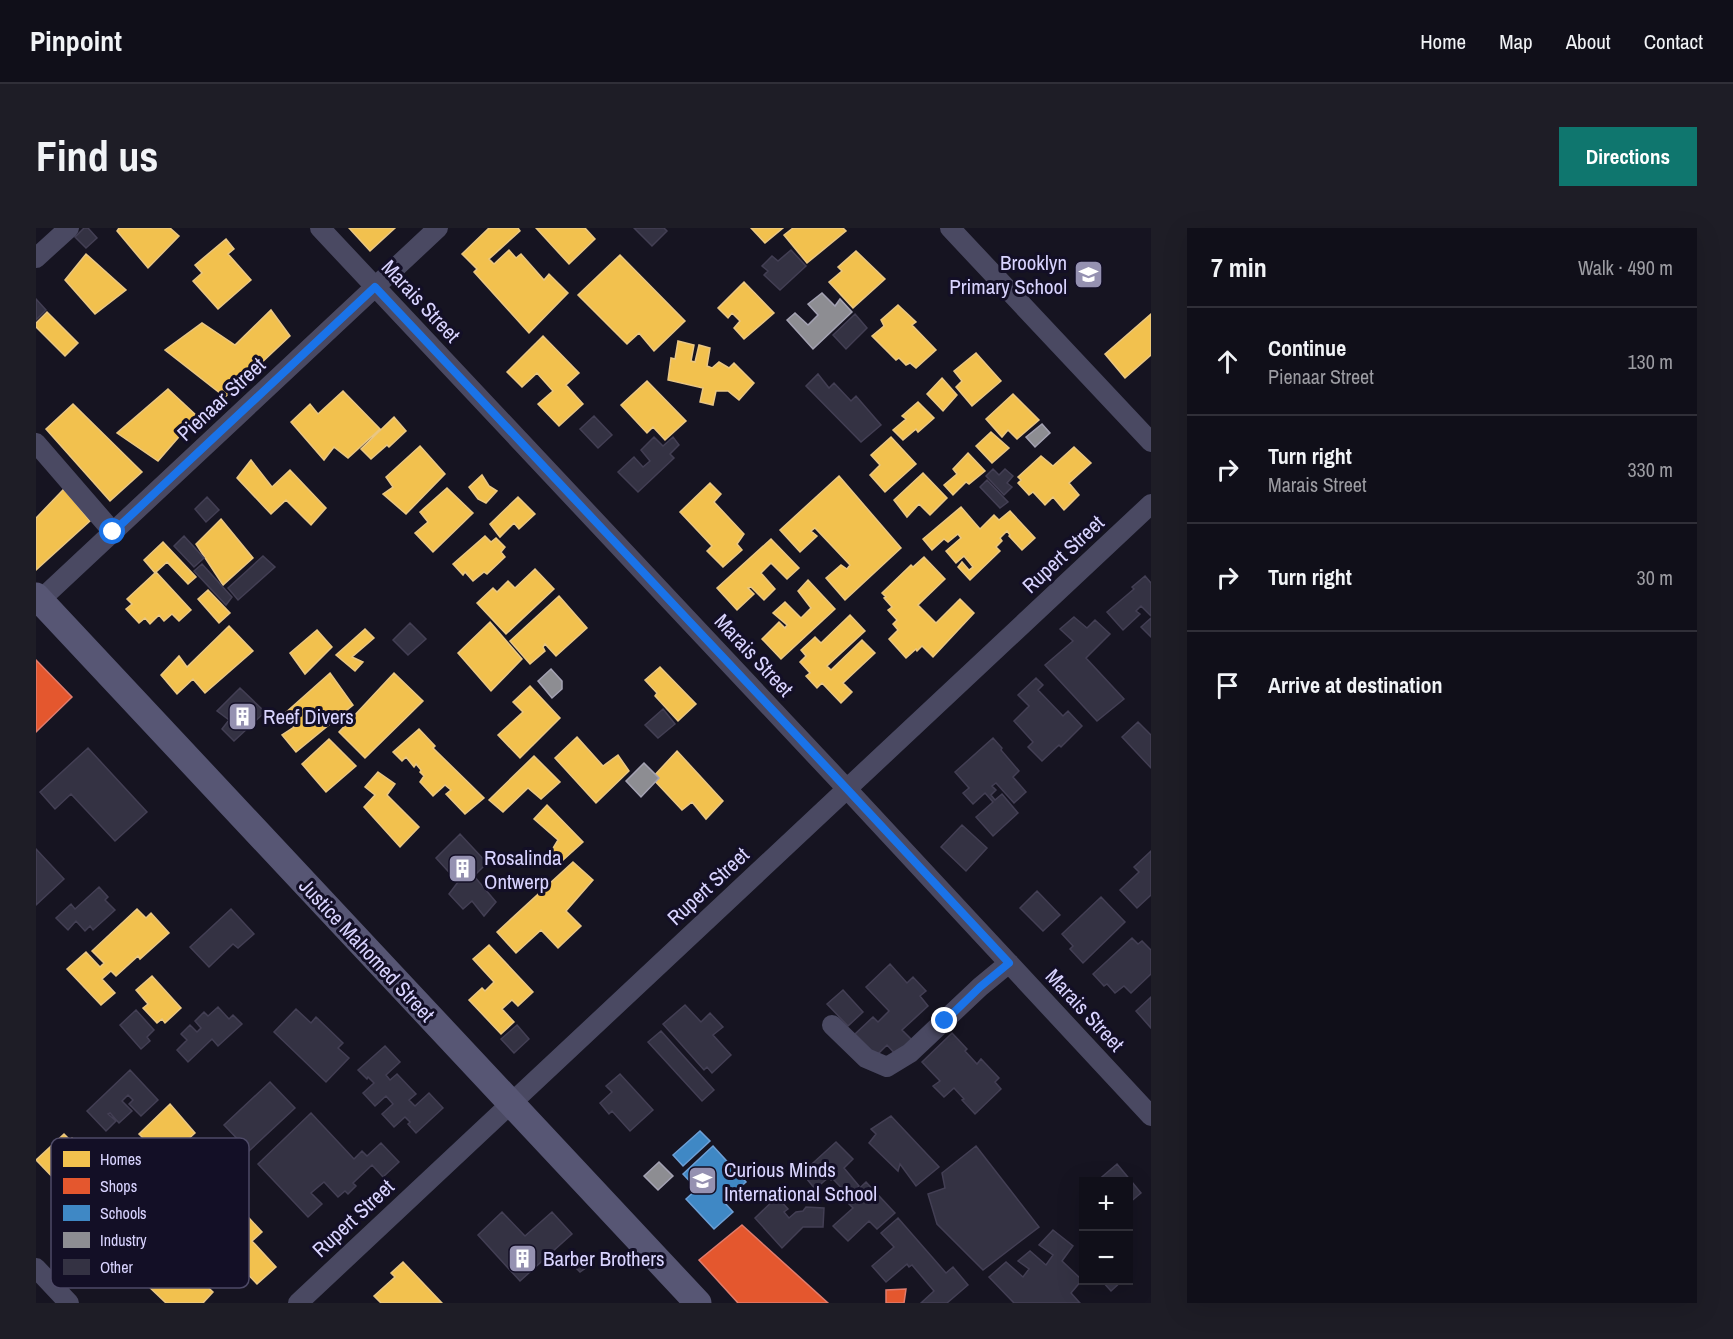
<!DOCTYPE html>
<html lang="en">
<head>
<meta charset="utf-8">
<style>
  body { margin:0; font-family:"Archivo Narrow",sans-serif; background:#1e1d26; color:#f1f3f6 }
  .controls { position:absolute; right:18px; bottom:18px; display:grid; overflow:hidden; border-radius:0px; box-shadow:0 6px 24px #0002 }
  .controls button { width:54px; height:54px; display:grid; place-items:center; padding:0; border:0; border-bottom:2px solid #302f38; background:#100f19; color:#f1f3f6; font:30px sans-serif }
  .stop { position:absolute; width:18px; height:18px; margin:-14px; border:4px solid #1a73e8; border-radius:50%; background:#fff }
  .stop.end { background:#1a73e8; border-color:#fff; box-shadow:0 2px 6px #0008 }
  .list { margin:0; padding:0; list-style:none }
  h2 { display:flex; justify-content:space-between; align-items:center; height:78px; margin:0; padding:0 24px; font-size:26px }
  h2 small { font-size:20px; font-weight:400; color:#9c9ca2 }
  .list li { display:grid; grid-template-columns:39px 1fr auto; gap:18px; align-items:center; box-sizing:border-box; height:108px; padding:0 24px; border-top:2px solid #302f38 }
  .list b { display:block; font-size:22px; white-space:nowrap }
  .list p { margin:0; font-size:20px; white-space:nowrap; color:#9c9ca2 }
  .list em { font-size:20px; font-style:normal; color:#9c9ca2 }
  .icon { flex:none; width:33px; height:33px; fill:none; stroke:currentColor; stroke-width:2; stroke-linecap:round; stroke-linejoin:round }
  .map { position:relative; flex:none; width:1115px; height:1075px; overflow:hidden; border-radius:0px }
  header { display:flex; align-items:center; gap:36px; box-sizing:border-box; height:84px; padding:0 30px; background:#100f19; border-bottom:2px solid #302f38 }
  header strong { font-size:28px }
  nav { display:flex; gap:33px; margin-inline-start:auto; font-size:21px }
  .intro { display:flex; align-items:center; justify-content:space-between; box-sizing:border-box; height:144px; padding:0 36px }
  h1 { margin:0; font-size:42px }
  .button { padding:15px 27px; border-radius:0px; background:#0f766e; color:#fff; font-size:21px; font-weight:700 }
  main { display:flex; gap:36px; padding:0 36px }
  aside { flex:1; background:#100f19; border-radius:0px; box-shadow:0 6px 24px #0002 }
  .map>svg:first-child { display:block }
  .homes { fill:#f2c14e; stroke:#eac783; stroke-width:1.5 }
  .shops { fill:#e4572e; stroke:#e17c6d; stroke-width:1.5 }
  .schools { fill:#3f88c5; stroke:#6d9fd6; stroke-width:1.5 }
  .industry { fill:#8d8d92; stroke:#a4a2b3; stroke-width:1.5 }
  .building { fill:#343243; stroke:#433f54; stroke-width:1.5 }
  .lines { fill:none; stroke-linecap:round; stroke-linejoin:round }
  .street { stroke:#4a4962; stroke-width:20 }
  .secondary { stroke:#575674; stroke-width:27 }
  .route { stroke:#1a73e8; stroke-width:8 }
  .labels { text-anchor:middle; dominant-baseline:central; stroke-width:6; stroke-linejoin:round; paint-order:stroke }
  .poi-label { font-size:21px; fill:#d9d4ff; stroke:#130f26; text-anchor:start }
  .street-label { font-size:21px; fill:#d9d4ff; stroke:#130f26 }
  .key { fill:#130f26; stroke:#4e4a67; stroke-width:1.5 }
  .key-label { font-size:16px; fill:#d9d4ff }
</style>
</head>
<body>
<header>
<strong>Pinpoint</strong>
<nav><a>Home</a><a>Map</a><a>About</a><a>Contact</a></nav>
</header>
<div class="intro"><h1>Find us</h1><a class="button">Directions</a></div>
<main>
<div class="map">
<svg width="1115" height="1075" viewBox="0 0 1115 1075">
  <rect width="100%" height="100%" fill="#161421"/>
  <path class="homes" d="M83,0H134L143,8L112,40L81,3Z
    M313,0H359L334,23Z
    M453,0H482L484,3L453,31L458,36L473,22L480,30L485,26L508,52L513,46L532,65L493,105L438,44L441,41L426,26Z
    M500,0H549L559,11L533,36Z
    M715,0H747L729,15Z
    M757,0H807L810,3L771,35L748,7Z
    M190,11L198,21L192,26L215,52L182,81L157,53L166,45L159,37Z
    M820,23L849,51L817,80L793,54L806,43L802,39Z
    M50,26L90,62L59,86L29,52Z
    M584,27L649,93L618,123L603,105L591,116L542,67Z
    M708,54L738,85L708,111L698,100L704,93L696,85L692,90L682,80Z
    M862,77L880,94L876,97L900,122L880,140L874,135L870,137L863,130L860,132L836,108L848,98L845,92Z
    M235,82L254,108L189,169L129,122L166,95L199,117Z
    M11,84L42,115L29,128L0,99V95Z
    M1115,86V127L1089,150L1069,126Z
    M507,108L543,145L530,157L547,176L523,198L502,176L517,163L501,145L486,159L471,144Z
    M642,113L658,117L655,133L659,134L663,117L674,120L671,138L676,140L683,134L693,140L698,135L718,155L703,172L692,163H680L677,177L664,174L667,160L632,152L635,130L639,131Z
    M940,125L965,153L936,178L920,159L926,153L918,143Z
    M906,150L921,167L907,183L891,166Z
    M611,153L650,193L629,212L617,199L611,205L585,177Z
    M132,161L161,188L122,233L81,205Z
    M307,163L344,201L312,230L298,219L288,232L255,194L274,176L282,186Z
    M977,166L1003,192L981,211L972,202L966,209L950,191Z
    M882,174L898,190L882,204L880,201L867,212L857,202L870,191L866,188Z
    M37,176L106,244L74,273L10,201Z
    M358,189L370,203L353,219L351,217L335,231L325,221Z
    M955,204L973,220L956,235L940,218Z
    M855,209L880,236L849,264L834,247L844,237L835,227Z
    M384,218L409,246L370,286L347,266L357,259L350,249Z
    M1038,219L1055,235L1033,255L1043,267L1028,282L1017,269L1009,277L997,264L993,267L982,255L985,252L982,249L1005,228L1017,238Z
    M932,225L949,243L933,256L930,254L917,267L908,257L921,246L917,241Z
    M215,232L236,259L254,242L290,280L275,297L250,272L235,286L201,250Z
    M887,245L911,270L894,287L883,276L871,289L858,272Z
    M446,247L453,258L461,263L450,275L442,271L433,259Z
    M803,248L865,320L809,372L790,350L805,337L811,341L814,337L779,300L775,303L781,308L764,324L744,302Z
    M674,255L685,266L678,274L708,306L701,316L706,322L687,339L671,323L676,318L644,284Z
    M411,260L437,285L397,324L379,305L392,294L384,284Z
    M28,261L54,293L0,342V290Z
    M482,269L499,286L483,301L478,295L464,309L454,296Z
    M925,279L944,301L958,287L963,292L974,283L999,310L986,322L973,308L974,307L971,303L964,310L966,313L960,319L964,323L934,352L922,339L926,334L933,342L937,339L928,328L920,335L910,323L925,310L922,306L912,314L908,311L896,322L887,311Z
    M185,291L217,330L187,357L160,316Z
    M449,308L455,314L460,310L469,319L465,324L469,329L451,346L448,344L437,353L429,344L427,347L417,336Z
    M735,311L763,340L751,351L735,335L725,345L739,361L728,372L715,359L712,360L718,366L701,382L681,360Z
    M127,314L160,349L152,356L131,334L119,345L108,332Z
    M888,329L909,351L882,377L900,395L924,371L938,385L897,429L886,418L881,423L880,421L870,430L853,411L862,402L857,396L861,392L852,382L856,379L848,370L850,369L846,365L875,337L877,339Z
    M499,341L518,361L470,406L441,375L457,360L461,364L472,353L479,360Z
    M120,344L155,382L143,393L136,386L128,393L123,387L114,396L109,390L103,395L90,381L96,376L91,371Z
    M772,352L799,381L745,431L726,411L743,394L749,400L751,397L737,385L749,374L765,390L775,380L762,363Z
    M172,362L194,385L183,395L162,371Z
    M523,368L551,400L520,428L509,416L507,419L509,423L494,436L474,413Z
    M814,387L829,403L791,438L795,442L826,412L839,425L807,455L816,464L805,475L786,455L781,460L770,448L774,445L764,434L770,428L765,422L779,409L785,415Z
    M454,394L486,431L455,463L422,425Z
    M193,398L217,423L169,465L157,451L141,466L125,447L143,428L151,439Z
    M329,401L338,410L316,429L327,434L319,443L300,427Z
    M281,402L296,419L269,446L254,425Z
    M624,439L660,476L642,493L619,468L621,465L609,452Z
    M294,445L317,477L260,524L246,507L258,499L248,486Z
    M358,445L387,473L329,530L303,504Z
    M494,458L524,490L484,530L462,507L487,484L477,474Z
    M383,501L399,518L397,520L448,570L429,586L410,566L415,562L409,557L397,568L384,554L388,548L384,544L385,542L380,536L378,539L370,529L366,533L357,524Z
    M541,509L567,538L582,527L593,543L560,575L519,530Z
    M293,511L320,538L290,564L266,536Z
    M641,523L687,573L670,591L656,574L646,582L616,550Z
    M498,528L524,554L505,571L492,560L467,584L453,572Z
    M342,544L359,556L351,567L383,599L364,619L328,579L339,567L329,559Z
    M511,577L547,614L526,633L516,622L522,612L498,591Z
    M537,634L557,652L530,683L545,698L522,720L505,702L480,725L461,704Z
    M101,681L110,690L115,685L133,705L104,731L102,728L80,748L75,743L66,751L79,765L65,777L31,741L50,724L64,739L68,735L56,723Z
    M453,717L497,764L482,778L476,772L466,781L478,794L465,806L433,772L446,760L449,763L458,754L437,731Z
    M116,748L145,780L129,795L126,791L121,795L107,780L112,776L100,762Z
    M134,876L159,905L147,916L158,927L166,919L174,927L180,921L191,933L179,943L187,951L164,972L157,964L161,961L152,951L154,949L138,932L136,934L133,931L128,937L121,929L124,926L121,923L126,918L121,912L115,918L103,906Z
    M28,906L34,912L36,910L43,917L40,919L51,931L24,957L0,932Z
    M190,965L226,1004L216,1013L240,1039L221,1056L202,1036L200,1037L192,1029L190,1031L179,1020L194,1006L182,992L187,988L177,977Z
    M131,1033L148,1049L154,1042L177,1064L167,1075H130L110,1056Z
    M367,1034L406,1075H345L338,1068L359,1049L355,1045Z"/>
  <path class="shops" d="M0,432L36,469L0,504Z
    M706,997L792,1075H702L663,1032Z
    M870,1061L868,1075H850V1062Z"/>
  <path class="schools" d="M664,903L674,913L647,938L637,927Z
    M677,918L710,954L688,974L697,984L678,1001L650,971L661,961L647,946Z"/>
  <path class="industry" d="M786,65L799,78L804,71L816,84L777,121L751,92L759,85L772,97L782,87L772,76Z
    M1006,196L1014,205L999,219L990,209Z
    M515,441L526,453V461L516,470L502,453Z
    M608,535L623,550L605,569L590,553Z
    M623,934L637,948L622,962L608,948Z"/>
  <path class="building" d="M48,0H52L61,10L50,20L39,9Z
    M598,0H628L631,3L616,18Z
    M755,22L770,38L744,62L728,47L732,43L726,38L736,28L742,33Z
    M0,71L10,82L0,92Z
    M819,86L831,100L810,121L797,107Z
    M782,146L793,160L798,155L815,173L820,168L845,197L825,214L770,158Z
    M558,188L576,207L562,220L544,201Z
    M618,209L627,218L637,209L643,217L634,226L638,230L602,264L582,244L598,229L607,239L614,233L605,222Z
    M957,241L963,247L969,241L977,248L971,255L976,259L968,267L950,248Z
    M951,252L972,274L964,280L944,259Z
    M171,269L183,282L170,294L159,281Z
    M148,308L168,330L158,339L138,318Z
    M227,328L239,339L202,372L192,360Z
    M166,336L196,369L190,377L158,343Z
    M1109,348L1115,355V388L1105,378L1100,383L1104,386L1087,402L1071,384L1098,361L1096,359Z
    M1038,389L1051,400L1059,392L1074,406L1050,430L1088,471L1061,493L1009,437L1037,413L1024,401Z
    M1115,390V409L1105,399Z
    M374,395L390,411L372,427L357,412Z
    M1000,450L1007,457L1002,462L1027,488L1032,483L1046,498L1025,519L1023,517L1006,533L992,519L997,514L978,493L993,478L982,467Z
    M204,460L229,484L198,513L186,501L193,492L181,483Z
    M627,481L639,496L622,510L609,497Z
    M1102,494L1115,507V540L1086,509Z
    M957,510L966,520L965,522L983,543L977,549L990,564L978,575L960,555L956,558L960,562L955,567L959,572L966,566L982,585L957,608L940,589L957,574L949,565L937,576L927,565L933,560L919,544Z
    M52,520L111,584L79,613L35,566L19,581L4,564Z
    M926,597L951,620L930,643L905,619Z
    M424,606L451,635L438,648L460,674L448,688L436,673L427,681L413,666L422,654L400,630Z
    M0,621L28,651L0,677Z
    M1115,623V667L1101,680L1084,662L1103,644L1098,639Z
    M63,659L72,669L69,672L79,682L57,702L54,698L49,703L40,693L32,702L20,690L35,676L39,681Z
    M1001,663L1024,687L1007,703L984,680Z
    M1065,669L1089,694L1047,735L1034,721L1037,718L1026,706Z
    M195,681L218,706L202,720L197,716L173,739L154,719Z
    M1096,710L1102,716L1106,713L1115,722V746L1095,765L1088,758L1079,765L1071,756L1068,758L1057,746Z
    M854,736L871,755L877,749L890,763L884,768L892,778L866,802L878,814L862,829L851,817L840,828L819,806L837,789L842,794L853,783L830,759Z
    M807,762L827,784L812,798L791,776Z
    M1115,769V800L1100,783Z
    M649,777L665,794L674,785L687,799L677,807L695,827L676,845L671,839L668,842L627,796Z
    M182,779L193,791L197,787L206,796L182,818L176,811L152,834L141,822L151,812L145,806L154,797L161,804L165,800L159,793L168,784L172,788Z
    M260,781L275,795L280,789L307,815L302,820L313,830L290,854L238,804Z
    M100,782L118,802L111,809L114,813L105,821L84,797Z
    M481,797L493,811L478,825L465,811Z
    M625,803L678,862L666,873L612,814Z
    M916,805L931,821L929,823L941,836L945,831L963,850L959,854L965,861L939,886L926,872L928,871L918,860L908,869L897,858L904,853L886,834Z
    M349,818L364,834L350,847L354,852L361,846L380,866L373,872L379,878L393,865L407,880L380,905L372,896L374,894L369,889L358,899L346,886L357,876L350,868L339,878L327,865L338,855L332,849L331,851L322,842Z
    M94,842L122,872L105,888L93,876L97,872L92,867L86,873L96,883L83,895L74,885L72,886L80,893L70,903L51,883Z
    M584,846L617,882L594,903L576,883L573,886L564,875L576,864L570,858Z
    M234,854L259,880L213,923L188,897Z
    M275,885L318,931L326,923L331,928L345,915L363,934L347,949L336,937L317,955L320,958L312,966L309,963L302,969L288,954L275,965L286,976L272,989L222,936Z
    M855,888L903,939L880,958L864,936L862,943L833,915L840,906L835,901Z
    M800,914L817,931L808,940L823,958L813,968L797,951L795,952L792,950L779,961L766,945Z
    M940,918L1003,999L947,1042L901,996L892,966L909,960L906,945Z
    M1081,936L1105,965L1092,976V954H1060Z
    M830,954L859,985L841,1001L833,993L812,1013L797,998L817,980L810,973Z
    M741,969L752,981L748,984L753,990L760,984L767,983L770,979L788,980L787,999H767L746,1020L719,990Z
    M466,984L489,1008L516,984L536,1006L484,1053L442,1007Z
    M862,990L910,1045L917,1039L932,1057L911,1075H885L898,1063L876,1037L873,1039L871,1036L850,1054L836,1038L858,1019L845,1005Z
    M1017,1002L1037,1018L1026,1033L1046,1052L1035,1065L1044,1075H978L953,1049L970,1034L987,1049L993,1041L982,1033L994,1023L1010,1037L1017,1027L1003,1017Z
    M545,1027L554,1037L544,1044L536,1036Z
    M1065,1052H1087L1075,1063Z"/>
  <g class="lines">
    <path class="street" d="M284,0L811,561L1115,888
      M914,0L1115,214
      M0,30L33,0
      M0,215L77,304
      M0,376L402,0
      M796,797L830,830L851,839L874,825L944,759L973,735
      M0,1040L33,1075
      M262,1075L1115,276"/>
    <path class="secondary" d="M0,368L662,1075"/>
  </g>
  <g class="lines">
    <path class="route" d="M77,304L339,59L811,561L973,735L944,759L909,793"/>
  </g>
  <defs>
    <symbol id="school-square" viewBox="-11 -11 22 22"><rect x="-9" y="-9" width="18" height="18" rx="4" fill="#9591b1" stroke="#130f26"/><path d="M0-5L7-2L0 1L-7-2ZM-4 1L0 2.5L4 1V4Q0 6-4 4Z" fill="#fff"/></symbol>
    <symbol id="building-square" viewBox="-11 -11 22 22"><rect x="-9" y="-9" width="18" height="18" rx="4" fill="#9591b1" stroke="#130f26"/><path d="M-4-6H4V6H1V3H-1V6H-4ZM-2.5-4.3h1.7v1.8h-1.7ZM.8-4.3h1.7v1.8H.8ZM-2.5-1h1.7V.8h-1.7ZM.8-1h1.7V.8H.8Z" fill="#fff"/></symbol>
  </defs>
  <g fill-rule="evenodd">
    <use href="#school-square" x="1036" y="30" width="33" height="33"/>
    <use href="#building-square" x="190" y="472" width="33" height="33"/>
    <use href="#building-square" x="410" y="624" width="33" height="33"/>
    <use href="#school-square" x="650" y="936" width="33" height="33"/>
    <use href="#building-square" x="470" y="1014" width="33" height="33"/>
  </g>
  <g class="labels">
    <g class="poi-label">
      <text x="1031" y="34" text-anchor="end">Brooklyn<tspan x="1031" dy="24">Primary School</tspan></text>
      <text x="227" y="488">Reef Divers</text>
      <text x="448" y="629">Rosalinda<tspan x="448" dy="24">Ontwerp</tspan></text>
      <text x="688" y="941">Curious Minds<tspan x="688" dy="24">International School</tspan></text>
      <text x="507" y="1030">Barber Brothers</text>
    </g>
    <g class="street-label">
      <text transform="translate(385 73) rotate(47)">Marais Street</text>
      <text transform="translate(185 171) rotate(-43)">Pienaar Street</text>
      <text transform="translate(1027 326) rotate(-43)">Rupert Street</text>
      <text transform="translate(718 427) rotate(47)">Marais Street</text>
      <text transform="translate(672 658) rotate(-43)">Rupert Street</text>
      <text transform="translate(331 722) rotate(47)">Justice Mahomed Street</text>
      <text transform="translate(1049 782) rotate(47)">Marais Street</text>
      <text transform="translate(317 990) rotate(-43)">Rupert Street</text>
    </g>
  </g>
  <rect x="15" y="910" width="198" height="150" rx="9" class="key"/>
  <rect x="27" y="923" width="27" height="16" fill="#f2c14e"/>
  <rect x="27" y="950" width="27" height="16" fill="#e4572e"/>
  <rect x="27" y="977" width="27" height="16" fill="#3f88c5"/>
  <rect x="27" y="1004" width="27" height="16" fill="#8d8d92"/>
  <rect x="27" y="1031" width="27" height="16" fill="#343243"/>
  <g class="key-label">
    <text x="64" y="937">Homes</text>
    <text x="64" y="964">Shops</text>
    <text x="64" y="991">Schools</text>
    <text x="64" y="1018">Industry</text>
    <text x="64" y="1045">Other</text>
  </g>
</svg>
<div class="controls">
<button>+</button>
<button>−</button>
</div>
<div class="stop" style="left:77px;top:304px"></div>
<div class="stop end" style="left:909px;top:793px"></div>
</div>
<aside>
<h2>7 min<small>Walk · 490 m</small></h2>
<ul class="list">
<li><svg class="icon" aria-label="ahead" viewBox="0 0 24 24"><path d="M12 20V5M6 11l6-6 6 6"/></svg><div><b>Continue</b><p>Pienaar Street</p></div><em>130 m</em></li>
<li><svg class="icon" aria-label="right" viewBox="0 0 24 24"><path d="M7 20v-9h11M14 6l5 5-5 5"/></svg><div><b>Turn right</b><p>Marais Street</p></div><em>330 m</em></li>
<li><svg class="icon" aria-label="right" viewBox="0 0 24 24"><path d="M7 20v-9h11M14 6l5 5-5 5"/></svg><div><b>Turn right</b></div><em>30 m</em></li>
<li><svg class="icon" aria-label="arrive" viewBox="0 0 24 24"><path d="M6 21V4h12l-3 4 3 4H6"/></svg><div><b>Arrive at destination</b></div></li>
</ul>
</aside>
</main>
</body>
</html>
